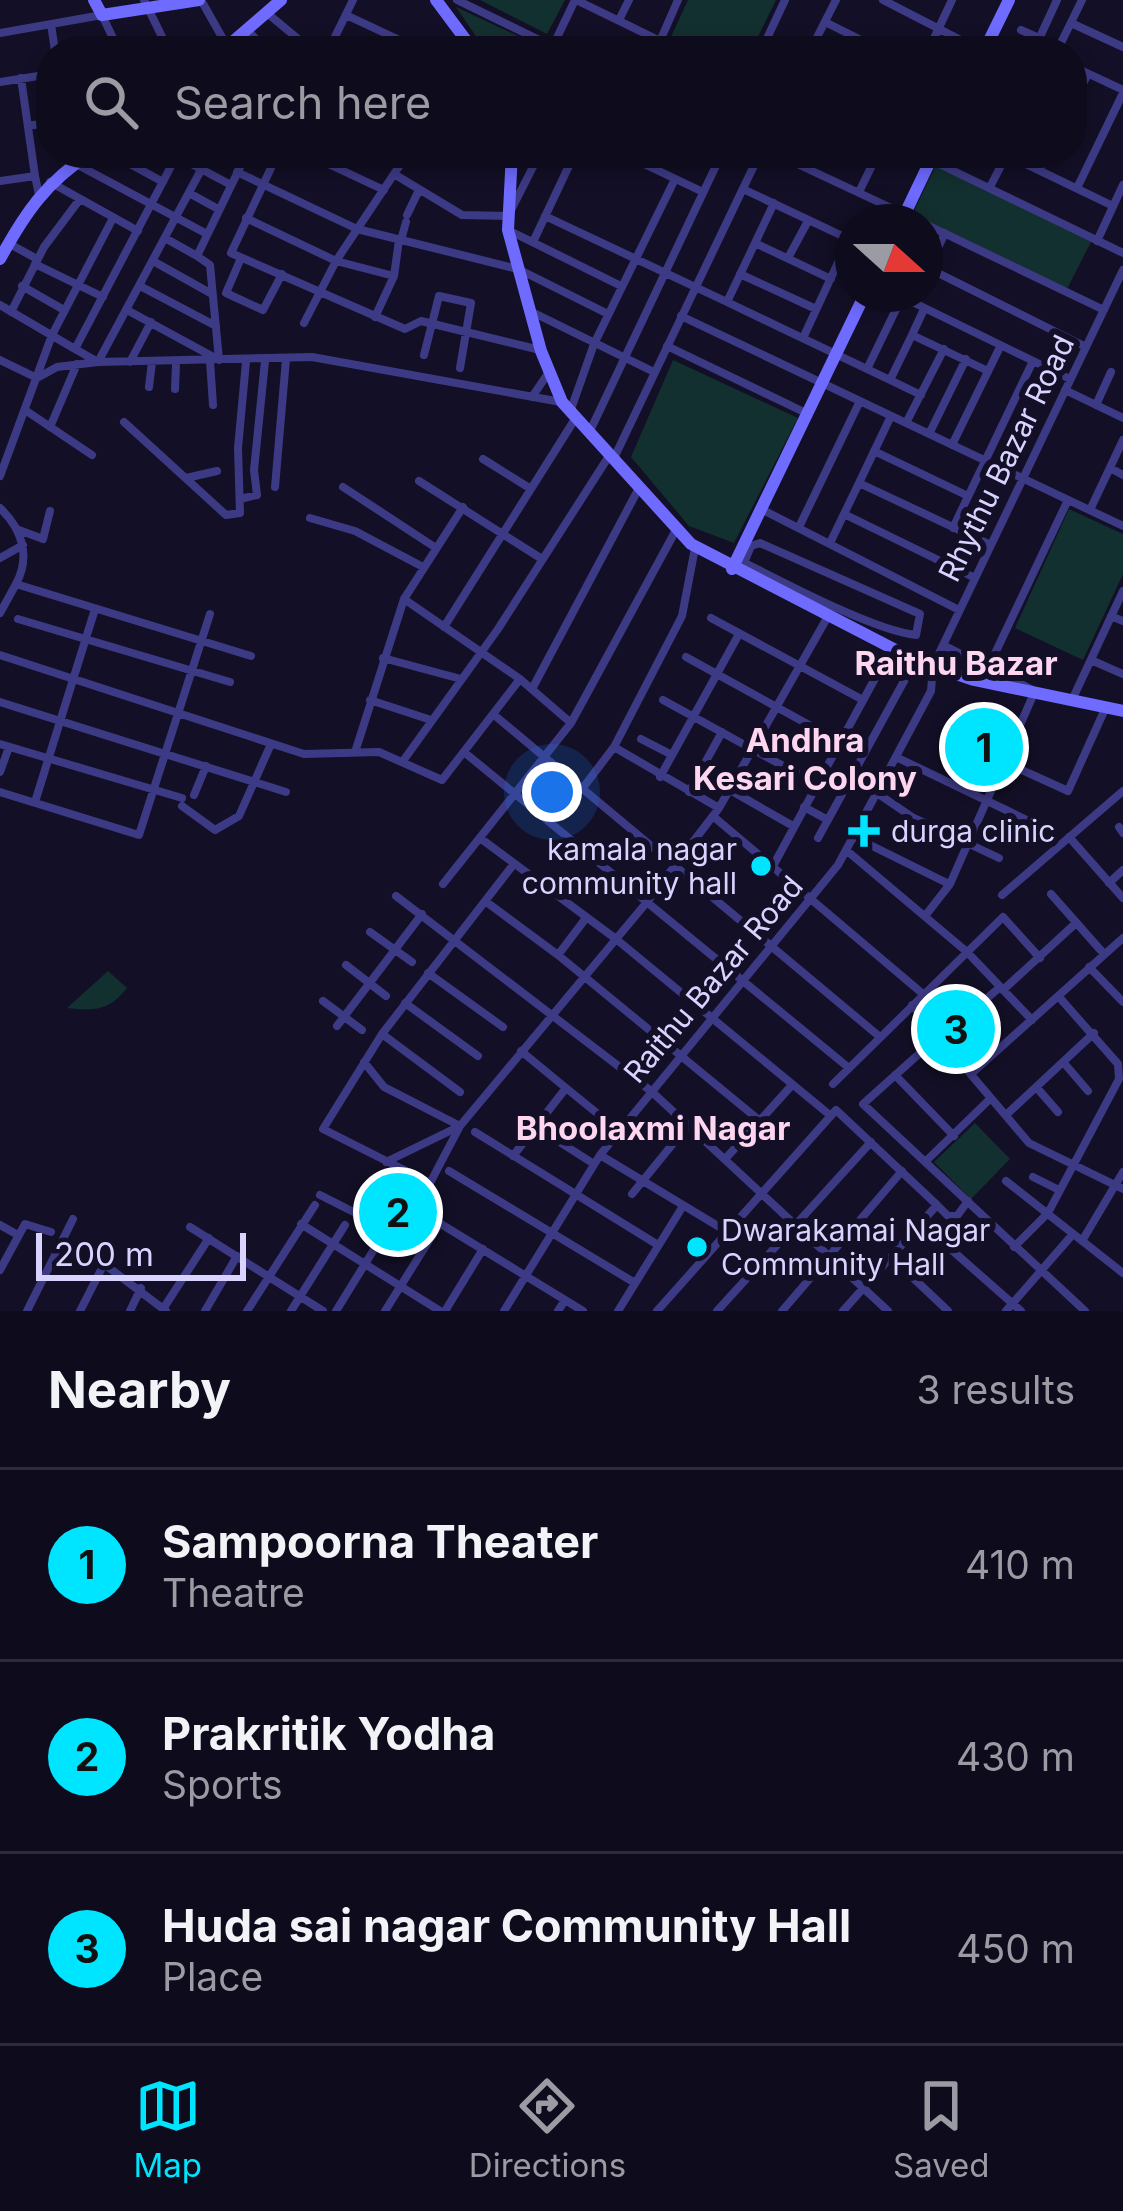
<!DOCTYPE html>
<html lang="en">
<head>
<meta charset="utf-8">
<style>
  body { margin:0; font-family:Inter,sans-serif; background:#171425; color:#f1f3f6 }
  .compass { position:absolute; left:835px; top:204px; width:108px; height:108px; border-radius:50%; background:#0e0b1c; box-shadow:0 6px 18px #0003; rotate:111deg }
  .scale { position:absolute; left:36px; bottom:30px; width:210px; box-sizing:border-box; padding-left:12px; border:6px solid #d9d4ff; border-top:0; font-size:33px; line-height:42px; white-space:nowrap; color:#d9d4ff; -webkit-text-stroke:9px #130f26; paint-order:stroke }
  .you { position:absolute; left:552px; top:792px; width:42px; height:42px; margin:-30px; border:9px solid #fff; border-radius:50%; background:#1a73e8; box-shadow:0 0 0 18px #1a73e833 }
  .badge { display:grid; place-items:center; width:78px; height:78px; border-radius:50%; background:#00e5ff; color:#111; font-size:39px; font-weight:700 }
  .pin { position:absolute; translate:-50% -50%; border:6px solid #fff; box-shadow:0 3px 12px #0006 }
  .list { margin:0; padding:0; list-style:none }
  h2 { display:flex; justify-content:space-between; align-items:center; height:156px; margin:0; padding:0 48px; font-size:51px }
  h2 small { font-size:39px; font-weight:400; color:#9b9ba3 }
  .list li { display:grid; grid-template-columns:78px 1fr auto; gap:36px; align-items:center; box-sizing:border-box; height:192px; padding:0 48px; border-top:3px solid #2e2b3b }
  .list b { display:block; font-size:45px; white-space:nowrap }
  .list p { margin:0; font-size:39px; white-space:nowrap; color:#9b9ba3 }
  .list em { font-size:39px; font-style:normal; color:#9b9ba3 }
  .icon { flex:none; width:66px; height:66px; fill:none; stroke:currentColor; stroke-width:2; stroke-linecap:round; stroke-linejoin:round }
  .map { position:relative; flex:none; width:1123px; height:1311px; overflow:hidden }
  .search { position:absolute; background:#0e0b1c; box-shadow:0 6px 18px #0003; left:36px; right:36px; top:36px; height:132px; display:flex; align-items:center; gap:30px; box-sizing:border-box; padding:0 42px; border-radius:48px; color:#9b9ba3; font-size:45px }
  .sheet { height:732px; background:#0e0b1c }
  nav { display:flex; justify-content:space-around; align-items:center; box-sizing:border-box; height:168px; border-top:3px solid #2e2b3b; background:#0e0b1c; font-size:33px; color:#9b9ba3 }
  nav a { display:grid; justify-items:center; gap:6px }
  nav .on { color:#00e5ff }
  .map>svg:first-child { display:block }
  .green { fill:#12302f }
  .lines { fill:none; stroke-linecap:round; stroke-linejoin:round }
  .street { stroke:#3d3a85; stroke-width:8 }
  .secondary { stroke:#6f6bff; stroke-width:12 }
  .poi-dot { fill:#00e5ff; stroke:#130f26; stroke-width:4.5 }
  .labels { text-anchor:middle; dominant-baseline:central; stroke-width:12; stroke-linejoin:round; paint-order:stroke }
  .street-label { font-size:30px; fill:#d9d4ff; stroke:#130f26 }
  .poi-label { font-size:30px; fill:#d9d4ff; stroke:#130f26; text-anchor:start }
  .neighbourhood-label { font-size:33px; font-weight:bold; fill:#ffd6f0; stroke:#130f26 }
</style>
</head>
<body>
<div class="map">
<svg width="1123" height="1311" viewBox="0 0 1123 1311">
  <rect width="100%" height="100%" fill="#130f26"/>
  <path class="green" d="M480,0H565L547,34Z
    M688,0H776L751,51H692L670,39Z
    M456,7L535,44L539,51H486Z
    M936,165L1091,242L1067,289L912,215Z
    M673,360L798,418L734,543L689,526L631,457Z
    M1069,509L1123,534V574L1083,660L1015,628Z
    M108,971L127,988C109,1011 94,1011 67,1008Z
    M975,1123L1010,1159L971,1199L934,1162Z"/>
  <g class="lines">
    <path class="street" d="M144,0L169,51
      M201,0L227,46
      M457,0L562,51
      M576,0L681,51
      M883,0L982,51
      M267,13L297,38V51
      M346,15L423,51
      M619,20L629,0
      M825,22L883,51
      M1071,23L1123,47
      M51,24L55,51
      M247,30L268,51
      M1021,30L1059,47
      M0,33L102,15L119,51
      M1039,39L1057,0
      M660,41L678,0
      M551,50L575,0
      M328,51L353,0
      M761,51L785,0
      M810,51L836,0
      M928,51L952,0
      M1057,51L1082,0
      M1072,66L1123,90
      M21,78L35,176
      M0,82L51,74
      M1072,105L1088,74
      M28,126L51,122
      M110,153L163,182
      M171,153L231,185
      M227,153L243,161
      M278,153L231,253L405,329L421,321L540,350
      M305,153L384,190
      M496,153L511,158
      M621,153L703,192
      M694,153L717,164
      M774,153L921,222
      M1003,153L1113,206
      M931,160L1123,253
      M76,164L207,234
      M1039,170L1048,153
      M237,172L357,229L518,269L608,314
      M394,174L462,215L508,216L540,153
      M0,181L35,176L39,195
      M50,182L138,231
      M990,187L1007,154
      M1077,188L1123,93
      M743,189L853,241
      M859,192L878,153
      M189,193L218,209
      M774,203L727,302L890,380L912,335
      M407,215L419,190
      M545,216L727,302
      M246,218L336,261L394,276
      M925,224L1104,310
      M510,231L621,286
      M165,238L197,256
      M401,240L406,222
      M1097,241L1123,185
      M533,242L575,153
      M8,243L37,259
      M755,243L831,279
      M241,258L226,293L263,310L282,274
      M788,258L808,221
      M153,261L212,294
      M35,264L103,297
      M928,268L945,233
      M740,274L816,309
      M925,274L928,268L1086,347
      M22,286L64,310
      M140,286L216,326
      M896,294L1070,379
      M0,305L75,349L178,153
      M924,309L912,335L988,371
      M127,310L219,360L210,265L197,256L247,153
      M11,312L44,247L80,199
      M532,312L654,372
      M681,316L1123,526
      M375,317L394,276L399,240
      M304,323L336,261L408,153
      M803,338L849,239
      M667,346L806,413
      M75,349L98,362L312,357L561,402
      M424,355L439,296L471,303L460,368
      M0,360L37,378L57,367L98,362L201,170
      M210,361L213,405
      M130,362L151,322
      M867,369L902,297
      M890,380L921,395
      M149,387L152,362
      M175,389L176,364
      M1065,390L1123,418
      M532,397L549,372
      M1096,405L1111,372
      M25,410L92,455
      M570,412L594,344L675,179
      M891,416L859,483L991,545
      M124,422L226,515L240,513L238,448L246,362
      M906,423L944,349
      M50,427L77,364
      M589,433L722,153
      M929,434L966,359
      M952,445L1000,347
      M874,451L968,496
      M614,458L760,153
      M483,459L531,489
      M1110,468L1123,475
      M0,476L52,335L113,218
      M186,478L217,471
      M419,481L542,559
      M275,487L286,359
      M343,487L436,548
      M240,499L257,495L254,470L265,361
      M0,508C22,529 31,556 16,584
      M761,509L959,610
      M1090,510L1123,440
      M844,514L859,483
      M310,518L355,531L423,567
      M799,527L860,401
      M953,528L1032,363
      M19,530L43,539L50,511
      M830,543L844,514L975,578
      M0,558L23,545
      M737,559C779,580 874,631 916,635L920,614L760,543L751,546L744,563
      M404,599L520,679L571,723
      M0,613L16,584L251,656
      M1111,616L1123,621
      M711,618L863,700
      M18,619L230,682
      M444,627L575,419
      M0,655L304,754L379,752L442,780L520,679
      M686,657L840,742
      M383,658L461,679
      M1091,660L1123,674
      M989,666L1068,500
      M532,689L639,488
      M370,700L431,720
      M663,700L816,784
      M1072,700L1123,591
      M0,702L286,792
      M493,714L880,1037
      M641,739L672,755
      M0,744L182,798
      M614,747L719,808
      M356,749L404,599L463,507
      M464,752L849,1068
      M896,757L1035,824
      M403,761L498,629L609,456
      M1004,762L1068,791L1105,709
      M0,772L9,747
      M660,777L739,634
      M582,789L614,747L682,616L695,548
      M730,790L793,826
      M0,792L139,835L210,614
      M689,792L722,732
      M877,793L912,817L999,858
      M194,795L206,766
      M35,802L95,609
      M182,806L215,830L239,816L271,744
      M804,807L828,820
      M714,817L923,994
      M1119,827L1123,833
      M854,837L949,884
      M1069,837L1123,898
      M480,838L616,939L831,1116
      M818,838L915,661
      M846,850L967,952L1032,1020
      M773,866L891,649
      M1109,883L1123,870
      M443,884L571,723L676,530
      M1051,894L1104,954
      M1002,895L1123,791
      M396,896L651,1091L888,1311
      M485,901L558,955L586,918
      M925,916L950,884L1035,691L943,645
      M370,932L412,962
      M558,955L759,1120
      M346,965L386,996
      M1089,967L1123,1002
      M428,973L503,1027
      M1003,990L1076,923
      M323,1001L362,1030
      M405,1003L478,1056
      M912,1005L1029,1143L1123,1189
      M969,1014L1000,987
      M337,1026L422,914
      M939,1036L863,1104L1085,1311
      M521,1051L566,1088
      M364,1062L384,1087L460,1126L430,1183L323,1129L382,1034
      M1064,1063L1088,1091
      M971,1074L1123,938
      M895,1075L954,1136
      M833,1084L1003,917L1040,958
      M1037,1088L1058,1112
      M460,1092L382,1034L513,865
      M1006,1115L1094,1033
      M536,1127L594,1164
      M475,1132L658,1245
      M600,1155L726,1231
      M513,1156L566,1088L619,1131
      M727,1157L792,1085
      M926,1161L991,1098
      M386,1162L460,1126L647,902L719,808L827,618
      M449,1171L635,1283
      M1033,1177L1059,1190
      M1006,1181L1123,1273
      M632,1194L689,1124
      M320,1195L399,1235L429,1184
      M937,1205L948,1216H957L968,1201
      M423,1213L583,1311
      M301,1224L440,1311
      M0,1225L18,1235
      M190,1227L323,1311
      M1082,1241L1123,1172
      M946,1245L1021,1311
      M1014,1247L1048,1213L1119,1079L1118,1064L1059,997
      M0,1270L25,1224L51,1232
      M908,1273L948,1311
      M163,1309L209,1238
      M27,1311L73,1219
      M80,1311L104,1264L166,1311
      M130,1311L141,1288
      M205,1311L237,1256
      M247,1311L315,1205
      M291,1311L345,1225
      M336,1311L381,1238
      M385,1311L440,1223
      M445,1311L483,1249
      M504,1311L600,1155L838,865L931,691L933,666L1123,270
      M558,1311L565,1300
      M618,1311L683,1206
      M657,1311L836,1110L937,1205L843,1311
      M717,1311L871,1142
      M782,1311L902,1171
      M1006,1311L1073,1234"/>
    <path class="secondary" d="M94,0L102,15L199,0
      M436,0L474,51
      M222,51L281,0
      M984,51L1009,0
      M512,153L508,230L541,351L562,402L691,544L915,660L974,680L1123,711
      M901,222L934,153
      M0,259C25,213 46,182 91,153
      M732,569L865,294"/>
  </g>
  <g class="poi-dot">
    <path d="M858 813h12v12h12v12h-12v12h-12v-12h-12v-12h12z"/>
    <circle cx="761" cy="866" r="12"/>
    <circle cx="697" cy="1247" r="12"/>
  </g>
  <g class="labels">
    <g class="street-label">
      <text transform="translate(1006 458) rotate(-64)">Rhythu Bazar Road</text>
      <text transform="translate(713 979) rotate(-50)">Raithu Bazar Road</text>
    </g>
    <g class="poi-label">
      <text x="891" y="831">durga clinic</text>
      <text x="737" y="849" text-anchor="end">kamala nagar<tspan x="737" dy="34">community hall</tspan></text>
      <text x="721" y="1230">Dwarakamai Nagar<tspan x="721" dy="34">Community Hall</tspan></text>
    </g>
    <g class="neighbourhood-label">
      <text x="956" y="663">Raithu Bazar</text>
      <text x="805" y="740">Andhra<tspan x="805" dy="38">Kesari Colony</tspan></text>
      <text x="653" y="1128">Bhoolaxmi Nagar</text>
    </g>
  </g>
</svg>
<svg class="compass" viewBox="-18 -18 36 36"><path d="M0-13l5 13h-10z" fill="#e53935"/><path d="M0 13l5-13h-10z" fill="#9b9ba3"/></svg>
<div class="scale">200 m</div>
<div class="you"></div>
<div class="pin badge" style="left:984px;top:747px">1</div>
<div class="pin badge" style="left:398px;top:1212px">2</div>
<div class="pin badge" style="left:956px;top:1029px">3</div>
<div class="search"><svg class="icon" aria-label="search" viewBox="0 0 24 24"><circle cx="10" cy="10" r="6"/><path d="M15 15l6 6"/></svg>Search here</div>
</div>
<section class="sheet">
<h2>Nearby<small>3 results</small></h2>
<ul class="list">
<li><span class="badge">1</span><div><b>Sampoorna Theater</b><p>Theatre</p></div><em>410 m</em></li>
<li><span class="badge">2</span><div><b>Prakritik Yodha</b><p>Sports</p></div><em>430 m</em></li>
<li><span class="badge">3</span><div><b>Huda sai nagar Community Hall</b><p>Place</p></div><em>450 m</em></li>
</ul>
</section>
<nav>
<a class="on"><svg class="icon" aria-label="map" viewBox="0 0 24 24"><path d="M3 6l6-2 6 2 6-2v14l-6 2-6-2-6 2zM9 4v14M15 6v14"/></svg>Map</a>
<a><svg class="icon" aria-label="directions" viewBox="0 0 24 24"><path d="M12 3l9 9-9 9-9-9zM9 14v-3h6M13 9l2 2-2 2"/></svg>Directions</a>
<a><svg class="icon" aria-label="saved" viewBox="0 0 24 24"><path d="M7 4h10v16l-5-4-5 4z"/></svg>Saved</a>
</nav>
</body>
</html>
